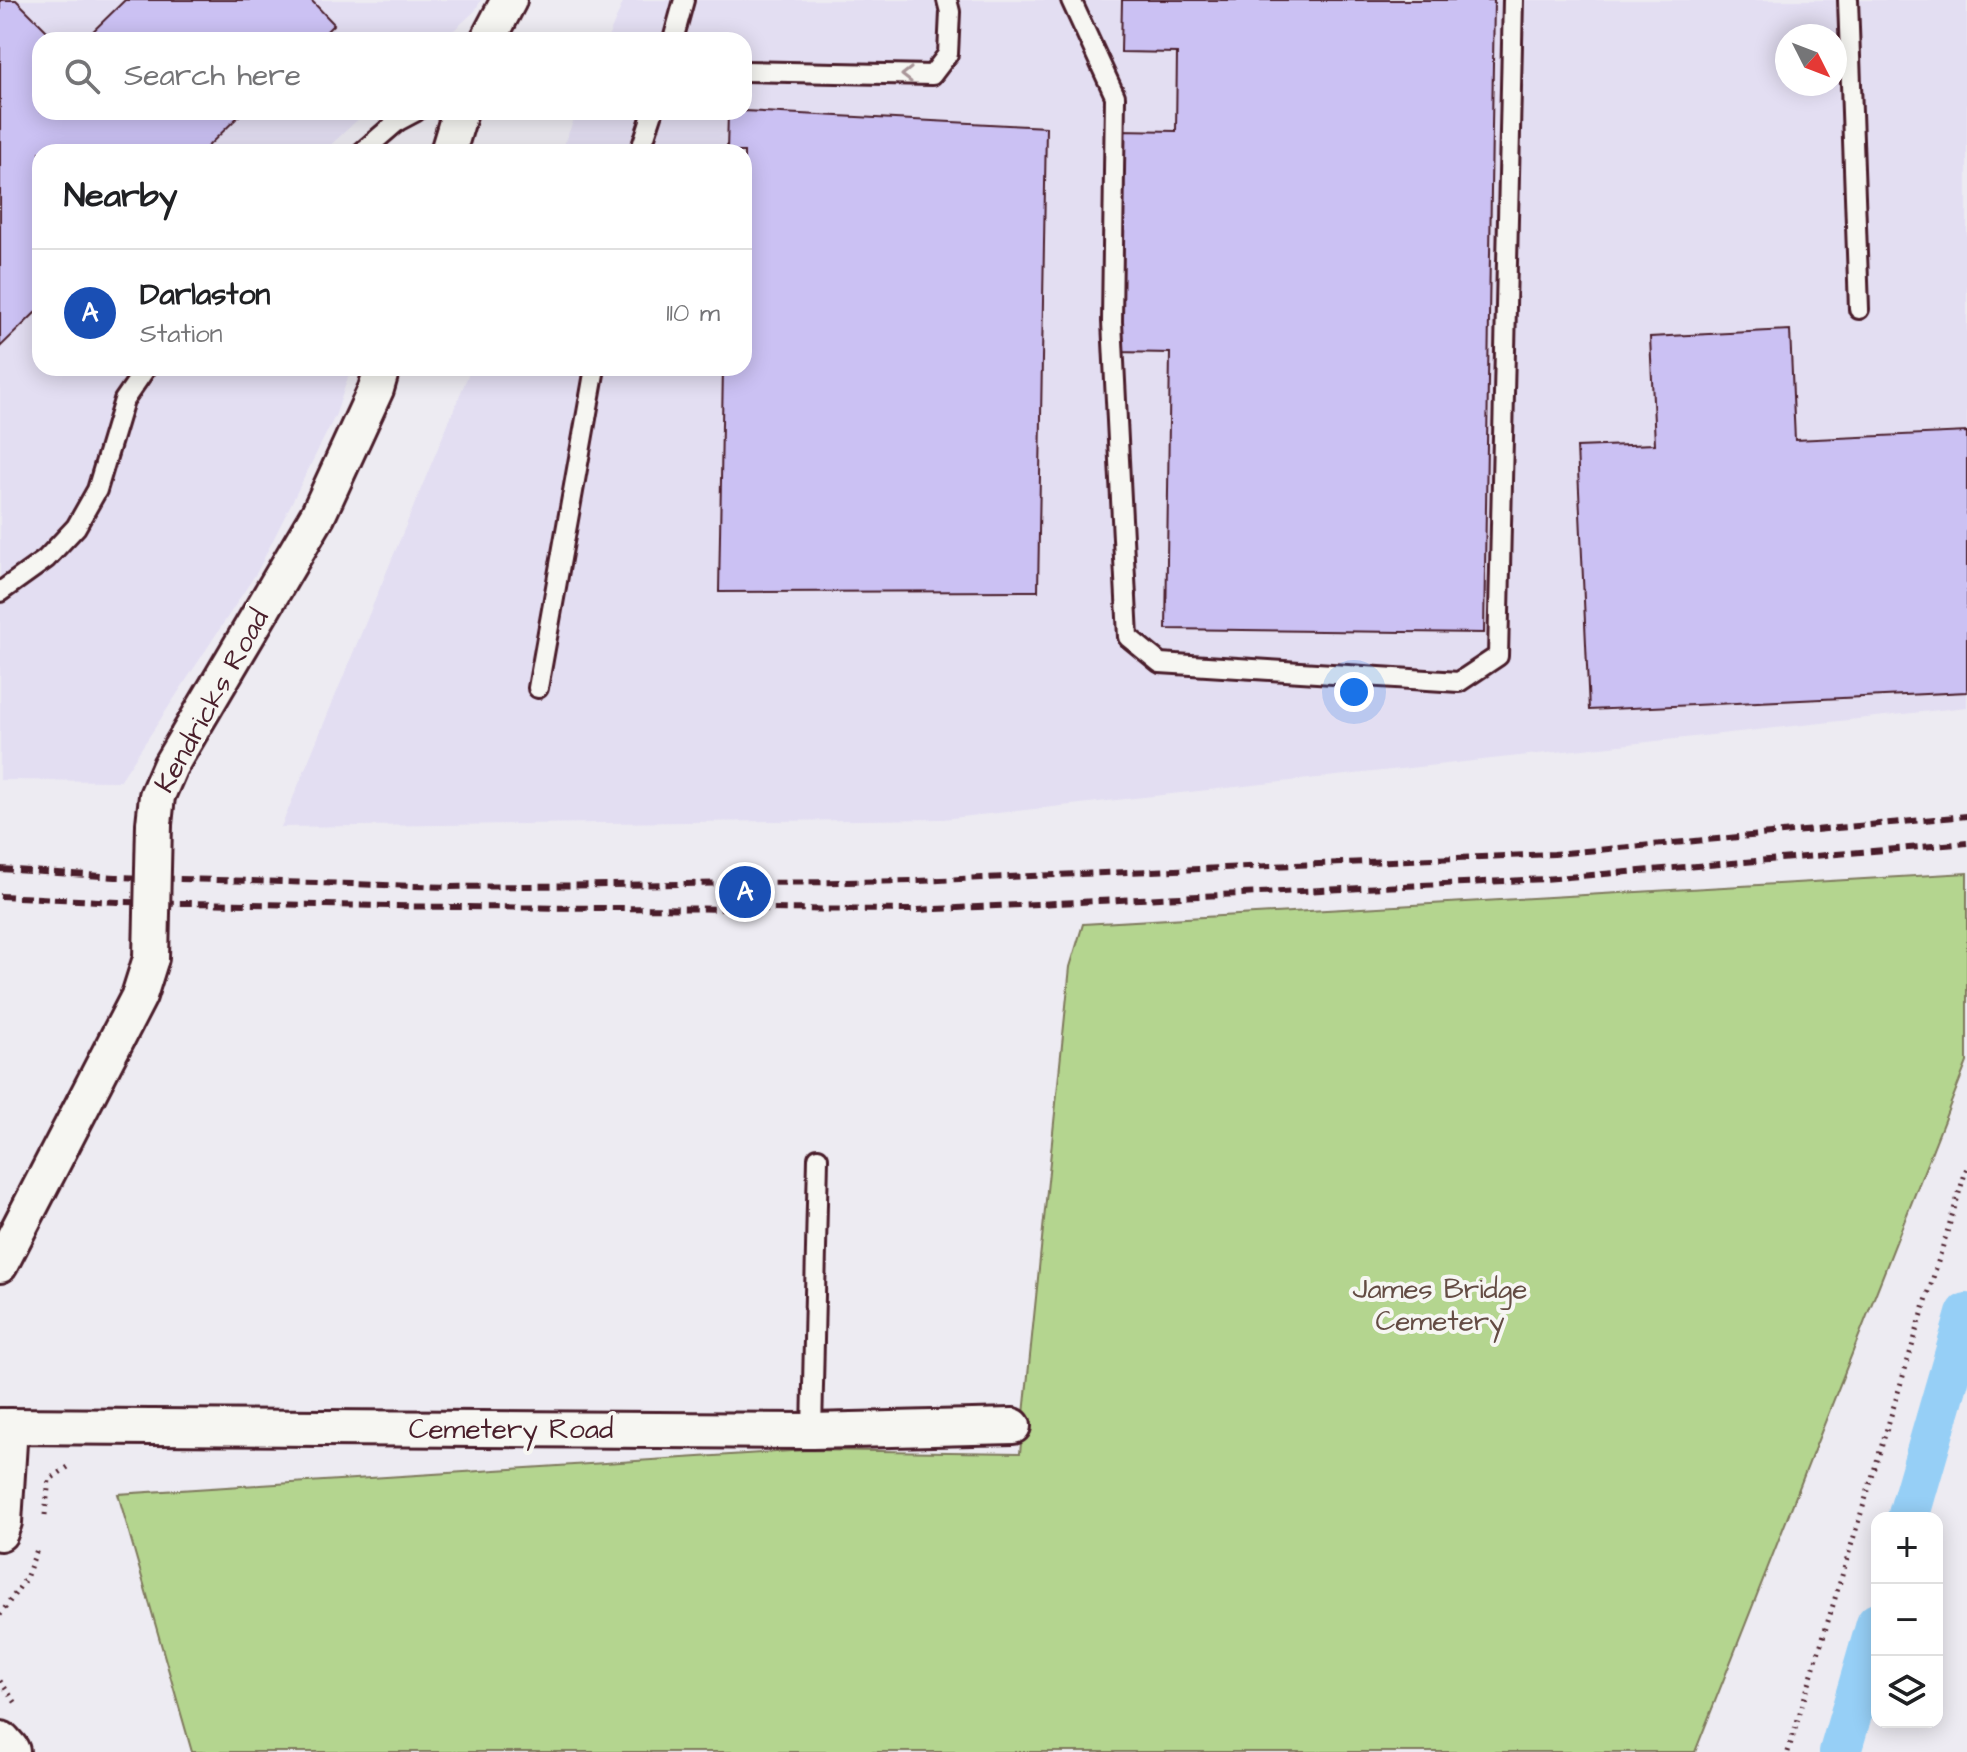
<!DOCTYPE html>
<html lang="en">
<head>
<meta charset="utf-8">
<style>
  body { margin:0; font-family:"Architects Daughter",sans-serif; background:#f6f6f6; color:#202124 }
  .controls { position:absolute; right:24px; bottom:24px; display:grid; overflow:hidden; border-radius:16px; box-shadow:0 4px 20px #0003 }
  .controls button { width:72px; height:72px; display:grid; place-items:center; padding:0; border:0; border-bottom:2px solid #e0e0e0; background:#fff; color:#202124; font:40px sans-serif }
  .compass { position:absolute; left:1775px; top:24px; width:72px; height:72px; border-radius:50%; background:#fff; box-shadow:0 4px 20px #0003; rotate:132deg }
  .you { position:absolute; left:1354px; top:692px; width:28px; height:28px; margin:-20px; border:6px solid #fff; border-radius:50%; background:#1a73e8; box-shadow:0 0 0 12px #1a73e833 }
  .badge { display:grid; place-items:center; width:52px; height:52px; border-radius:50%; background:#c8321e; color:#fff; font-size:26px; font-weight:700 }
  .pin { position:absolute; translate:-50% -50%; border:4px solid #fff; box-shadow:0 2px 8px #0006 }
  .list { margin:0; padding:0; list-style:none }
  h2 { display:flex; justify-content:space-between; align-items:center; height:104px; margin:0; padding:0 32px; font-size:34px }
  h2 small { font-size:26px; font-weight:400; color:#757577 }
  .list li { display:grid; grid-template-columns:52px 1fr auto; gap:24px; align-items:center; box-sizing:border-box; height:128px; padding:0 32px; border-top:2px solid #e0e0e0 }
  .list b { display:block; font-size:30px; white-space:nowrap }
  .list p { margin:0; font-size:26px; white-space:nowrap; color:#757577 }
  .list em { font-size:26px; font-style:normal; color:#757577 }
  .icon { flex:none; width:44px; height:44px; fill:none; stroke:currentColor; stroke-width:2; stroke-linecap:round; stroke-linejoin:round }
  .map { position:relative; flex:none; width:1967px; height:1752px; overflow:hidden }
  .search { position:absolute; background:#fff; box-shadow:0 4px 20px #0003; left:32px; top:32px; width:720px; height:88px; display:flex; align-items:center; gap:20px; box-sizing:border-box; padding:0 28px; border-radius:24px; color:#757577; font-size:30px }
  .panel { position:absolute; background:#fff; box-shadow:0 4px 20px #0003; left:32px; top:144px; width:720px; height:232px; border-radius:24px }
  .map>svg:first-child { display:block }
  .built { fill:#e3def2; fill-rule:evenodd }
  .green { fill:#b4d58f; stroke:#7f7a5d; stroke-width:2 }
  .lines { fill:none; stroke-linecap:round; stroke-linejoin:round }
  .canal { stroke:#96cff6; stroke-width:42 }
  .building { fill:#cbc1f3; stroke:#4a1f2b; stroke-width:2 }
  .lane-casing { stroke:#4a1f2b; stroke-width:24 }
  .street-casing { stroke:#4a1f2b; stroke-width:40 }
  .secondary-casing { stroke:#4a1f2b; stroke-width:50 }
  .path { stroke:#4a1f2b; stroke-width:5; stroke-dasharray:2 6; stroke-linecap:butt }
  .lane { stroke:#f6f6f2; stroke-width:18 }
  .street { stroke:#f6f6f2; stroke-width:34 }
  .secondary { stroke:#f6f6f2; stroke-width:44 }
  .rail { stroke:#4a1f2b; stroke-width:6; stroke-dasharray:12 6; stroke-linecap:butt }
  .street-bridge-casing { stroke:#4a1f2b; stroke-width:40; stroke-linecap:butt }
  .street-bridge { stroke:#f6f6f2; stroke-width:34 }
  .oneway { stroke:#a99598 }
  .labels { text-anchor:middle; dominant-baseline:central; stroke-width:8; stroke-linejoin:round; paint-order:stroke }
  .street-label { font-size:28px; fill:#4a1f2b; stroke:#f6f6f2 }
  .park-label { font-size:28px; fill:#644c44; stroke:#f6f6f2 }
</style>
</head>
<body>
<div class="map">
<svg width="1967" height="1752" viewBox="0 0 1967 1752">
  <rect width="100%" height="100%" fill="#edebf2"/>
  <filter id="ink" filterUnits="userSpaceOnUse"><feTurbulence type="fractalNoise" baseFrequency=".0125" numOctaves="2"/><feDisplacementMap in="SourceGraphic" scale="16" xChannelSelector="R" yChannelSelector="G"/><feConvolveMatrix kernelMatrix="1 2 1 2 8 2 1 2 1" color-interpolation-filters="sRGB"/></filter>
  <g filter="url(#ink)">
    <path class="built" d="M0,0H481L475,11L443,40H40V112H366L323,152H40V368H351L336,414L257,572L120,781L0,780Z
      M624,0H1967V707L943,819L281,827L471,368H744V152H561L577,112H744V40H607ZM1787,36H1835V84H1787Z"/>
    <path class="green" d="M1967,873V1062L1695,1752H192L118,1494L807,1450L1020,1453L1070,967L1083,924Z"/>
    <g class="lines">
      <path class="canal" d="M1908,1518L1967,1314
        M1840,1752L1877,1624"/>
    </g>
    <path class="building" d="M0,0H16L56,40H40V112H243L202,152H40V308L0,347Z
      M125,0H311L334,24L318,40H84Z
      M1122,0H1494L1484,633L1166,629L1170,353L1116,352L1120,130L1176,131L1177,53L1121,52Z
      M744,111L1046,127L1038,591L719,592L723,368H744V152H727L728,112Z
      M1790,330L1795,440L1967,432V692L1589,710L1577,447L1655,444L1650,337Z"/>
    <g class="lines">
      <defs>
        <path id="lane" d="M1071,0L1115,96L1112,322L1128,637L1160,663L1459,682L1498,656L1513,0
          M1848,0L1859,309
          M673,40L684,0
          M744,71L932,75L948,54L950,12L947,0
          M362,152L398,121L415,112
          M640,152L653,112
          M0,592L46,559L76,527L97,490L124,400L146,368
          M538,688L595,368
          M812,1431L818,1158"/>
        <path id="street" d="M488,40L509,0
          M448,152L460,112
          M154,824L157,796L170,766L318,515L376,389L382,368
          M0,1265L139,996L151,958
          M0,1426L812,1431L1013,1426
          M0,1533L4,1522L10,1426"/>
        <path id="secondary" d="M0,1744L7,1752"/>
      </defs>
      <use href="#lane" class="lane-casing"/>
      <use href="#street" class="street-casing"/>
      <use href="#secondary" class="secondary-casing"/>
      <path class="path" d="M45,1515L49,1480L71,1465
        M0,1615L26,1578L38,1547
        M0,1681L18,1706
        M1788,1752L1967,1167"/>
      <use href="#lane" class="lane"/>
      <use href="#street" class="street"/>
      <use href="#secondary" class="secondary"/>
      <path class="rail" d="M0,869L116,877L451,887L915,881L1554,854L1967,816
        M0,896L118,902L455,907L916,910L1545,879L1967,843"/>
      <defs>
        <path id="street-bridge" d="M151,958L154,824"/>
      </defs>
      <use href="#street-bridge" class="street-bridge-casing"/>
      <use href="#street-bridge" class="street-bridge"/>
    </g>
    <defs><path id="oneway-chevron" d="M-2-3.5L2.5 0L-2 3.5" fill="none" stroke-width="1.6" stroke-linecap="round" stroke-linejoin="round" transform="scale(2)"/></defs>
    <use class="oneway" href="#oneway-chevron" transform="translate(907 75) rotate(-180)"/>
  </g>
  <g class="labels">
    <g class="street-label">
      <text transform="translate(212 701) rotate(-61)">Kendricks Road</text>
      <text x="511" y="1429">Cemetery Road</text>
    </g>
    <g class="park-label">
      <text x="1440" y="1289">James Bridge<tspan x="1440" dy="32">Cemetery</tspan></text>
    </g>
  </g>
</svg>
<div class="controls">
<button>+</button>
<button>−</button>
<button><svg class="icon" aria-label="layers" viewBox="0 0 24 24"><path d="M12 4l9 5-9 5-9-5zM3 14l9 5 9-5"/></svg></button>
</div>
<svg class="compass" viewBox="-18 -18 36 36"><path d="M0-13l5 13h-10z" fill="#e53935"/><path d="M0 13l5-13h-10z" fill="#757577"/></svg>
<div class="you"></div>
<div class="pin badge" style="left:745px;top:892px;background:#1a4fb4">A</div>
<div class="search"><svg class="icon" aria-label="search" viewBox="0 0 24 24"><circle cx="10" cy="10" r="6"/><path d="M15 15l6 6"/></svg>Search here</div>
<section class="panel">
<h2>Nearby<small></small></h2>
<ul class="list">
<li><span class="badge" style="background:#1a4fb4">A</span><div><b>Darlaston</b><p>Station</p></div><em>110 m</em></li>
</ul>
</section>
</div>
</body>
</html>
